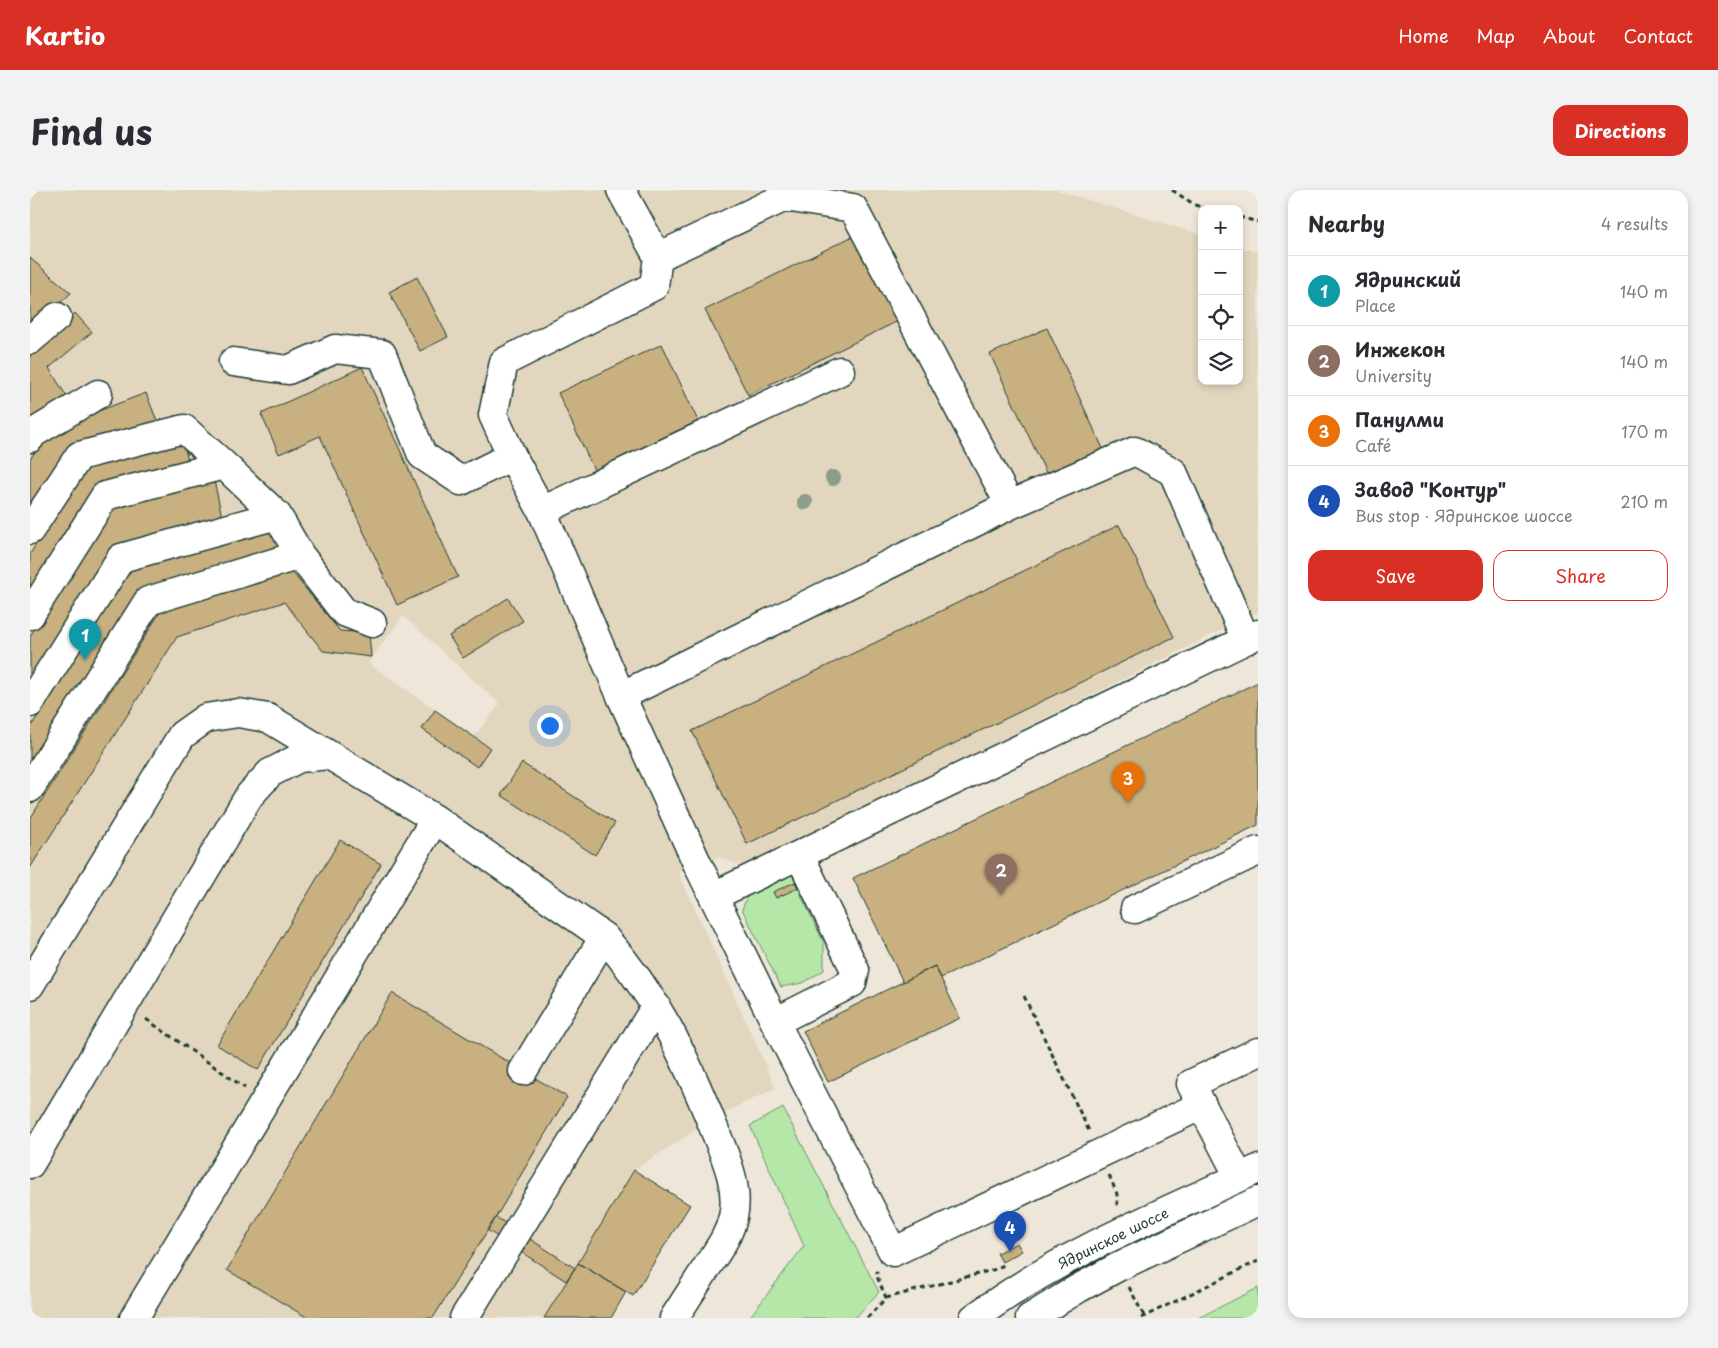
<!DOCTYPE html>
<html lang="en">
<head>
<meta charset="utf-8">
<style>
  body { margin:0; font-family:"Playpen Sans",sans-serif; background:#f2f2f3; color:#2b2b33 }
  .controls { position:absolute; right:15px; top:15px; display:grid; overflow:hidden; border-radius:10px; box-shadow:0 2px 8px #0003 }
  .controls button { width:45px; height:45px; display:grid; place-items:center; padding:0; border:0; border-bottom:1px solid #e1e1e2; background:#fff; color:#2b2b33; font:25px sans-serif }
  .you { position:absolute; left:519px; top:535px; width:18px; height:18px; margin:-12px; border:4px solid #fff; border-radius:50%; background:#1a73e8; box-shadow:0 0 0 8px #1a73e833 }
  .badge { display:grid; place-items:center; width:32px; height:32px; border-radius:50%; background:#d93025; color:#fff; font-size:16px; font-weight:700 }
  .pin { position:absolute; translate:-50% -41px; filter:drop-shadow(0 1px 2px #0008) }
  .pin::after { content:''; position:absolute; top:26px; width:18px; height:15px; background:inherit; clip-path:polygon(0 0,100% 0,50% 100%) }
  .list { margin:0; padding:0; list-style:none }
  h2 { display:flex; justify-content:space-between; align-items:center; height:65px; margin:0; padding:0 20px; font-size:21px }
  h2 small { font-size:16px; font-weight:400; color:#7c7c81 }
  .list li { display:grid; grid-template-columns:32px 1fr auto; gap:15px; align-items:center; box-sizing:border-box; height:70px; padding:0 20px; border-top:1px solid #e1e1e2 }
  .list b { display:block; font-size:19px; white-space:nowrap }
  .list p { margin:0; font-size:16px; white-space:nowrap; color:#7c7c81 }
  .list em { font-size:16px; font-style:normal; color:#7c7c81 }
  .actions { display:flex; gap:10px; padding:15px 20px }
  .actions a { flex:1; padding:11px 0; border:1px solid #d93025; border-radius:15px; text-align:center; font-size:18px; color:#d93025 }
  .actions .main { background:#d93025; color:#fff }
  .icon { flex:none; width:28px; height:28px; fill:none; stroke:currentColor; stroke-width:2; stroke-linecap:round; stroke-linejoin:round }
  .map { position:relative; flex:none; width:1228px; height:1128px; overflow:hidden; border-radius:15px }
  header { display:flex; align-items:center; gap:30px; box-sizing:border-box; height:70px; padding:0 25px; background:#d93025; color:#fff }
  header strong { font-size:24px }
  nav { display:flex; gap:28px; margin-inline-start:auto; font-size:18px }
  .intro { display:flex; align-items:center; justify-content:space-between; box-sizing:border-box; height:120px; padding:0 30px }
  h1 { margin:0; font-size:35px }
  .button { padding:12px 22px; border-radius:15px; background:#d93025; color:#fff; font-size:18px; font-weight:700 }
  main { display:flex; gap:30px; padding:0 30px }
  aside { flex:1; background:#fff; border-radius:15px; box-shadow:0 2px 8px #0003 }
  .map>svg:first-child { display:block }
  .built { fill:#e3d6be; fill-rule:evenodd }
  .green { fill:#b4e7a8; stroke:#6a926e }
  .building { fill:#c8b080; stroke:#1f3d34 }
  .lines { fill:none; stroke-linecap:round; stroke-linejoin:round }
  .minor-casing { stroke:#1f3d34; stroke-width:31 }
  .major-casing { stroke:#1f3d34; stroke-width:31 }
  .path { stroke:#1f3d34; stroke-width:3; stroke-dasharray:5 4; stroke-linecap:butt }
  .minor { stroke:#fff; stroke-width:28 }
  .major { stroke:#fff; stroke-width:28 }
  .tree { fill:#8d9c8b }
  .labels { text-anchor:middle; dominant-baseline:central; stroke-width:4; stroke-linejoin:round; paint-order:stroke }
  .street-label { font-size:14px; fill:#1f3d34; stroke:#fff }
</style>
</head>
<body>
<header>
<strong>Kartio</strong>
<nav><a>Home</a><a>Map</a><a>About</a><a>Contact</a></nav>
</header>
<div class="intro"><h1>Find us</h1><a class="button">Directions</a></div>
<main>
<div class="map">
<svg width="1228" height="1128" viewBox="0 0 1228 1128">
  <rect width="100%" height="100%" fill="#eee7d9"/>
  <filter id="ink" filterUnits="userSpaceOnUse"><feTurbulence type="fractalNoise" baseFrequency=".02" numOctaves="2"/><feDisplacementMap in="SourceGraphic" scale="10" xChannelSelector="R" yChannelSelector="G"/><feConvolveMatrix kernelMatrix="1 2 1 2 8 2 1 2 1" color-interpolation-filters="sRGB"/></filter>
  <g filter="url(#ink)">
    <path class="built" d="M0,0H1026L1172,45V191H1209V57L1228,62V422L716,677L688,667L667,673L648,681L746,898L702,919L664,941L604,980L514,1128H0ZM373,426L470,514L444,546L338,473Z"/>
    <path class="green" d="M761,675L773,686L770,703L794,753V780L773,793L751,797L712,719L722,695Z
      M753,918L849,1102L825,1128H719L774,1056L720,936Z
      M1228,1098V1128H1168Z"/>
    <path class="building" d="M825,45L868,131L718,205L675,120Z
      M0,68L41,103L0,140Z
      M387,87L418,147L390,161L359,102Z
      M45,123L62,142L19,178L37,207L0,231V164Z
      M1017,138L1075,263L1019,289L960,164Z
      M632,154L668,231L564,280L528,203Z
      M332,177L428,387L367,415L290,246L249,264L231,224Z
      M116,203L127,231L39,260L0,318V269L21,239Z
      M153,251L159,275L72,295L0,408V364L57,272Z
      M183,286L193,331L85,356L0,492V446L87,308Z
      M1089,335L1144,447L717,654L662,541Z
      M244,337L255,360L111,402L0,577V538L101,378Z
      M262,382L310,441L339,443L341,467L293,461L254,412L147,447L0,678V629L134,416Z
      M478,408L493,431L433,468L419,446Z
      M1228,492V635L911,788L905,776L873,792L823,688Z
      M405,520L460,558L447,577L392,539Z
      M492,573L585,633L565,665L471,605Z
      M310,650L351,674L228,880L187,855Z
      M765,692L768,698L746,708L743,702Z
      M905,776L930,828L798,892L773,841Z
      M362,803L537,907L466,1027L403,1128H278L197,1080Z
      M604,980L660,1015L603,1106L548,1073Z
      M466,1027L545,1078L536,1091L457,1040Z
      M987,1053L992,1061L972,1072L967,1063Z
      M548,1073L596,1102L581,1128H514Z"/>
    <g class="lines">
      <defs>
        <path id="minor" d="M591,0L628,67
          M0,150L27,127
          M203,172L258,180L305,159L352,164L392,265L431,291L482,266
          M0,248L2,244L68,204
          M980,315L823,18L755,7L628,67L624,96L474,172L463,225L482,266L512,321L591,506L667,673L745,832L863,1062L1172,915
          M512,321L810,181
          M247,325L270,365L314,422L342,433
          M0,340L49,266L154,239L194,275L75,306L0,425
          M591,506L980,315L1105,261L1143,282L1216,450
          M0,513L91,368L247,325L194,275
          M0,598L118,411L270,365
          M684,706L1228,444
          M1105,719L1228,661
          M574,747C626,805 654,864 683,936C694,964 710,996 703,1027C699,1046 687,1061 677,1077C666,1094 655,1111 644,1128
          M0,795L152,545L176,528L208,523L238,528L405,629L574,747L493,881
          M745,832L822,793L825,780L770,666
          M0,974L219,606L240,583L269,568L299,565
          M1209,987L1161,894L1228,862
          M104,1128L405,629
          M434,1128L626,816"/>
        <path id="major" d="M944,1128C1030,1064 1131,1024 1228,979
          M1000,1128L1049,1098L1088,1077L1228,1011"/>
      </defs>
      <use href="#minor" class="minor-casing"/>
      <use href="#major" class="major-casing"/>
      <path class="path" d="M1142,0L1165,15L1178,19
        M1209,27L1228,32
        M994,806L1060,943
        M116,829L215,898
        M1079,985L1087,1004V1017
        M1099,1097L1114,1126
        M856,1108L963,1080L976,1074
        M837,1128L856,1108L846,1084L848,1081
        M1111,1128L1228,1071"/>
      <use href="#minor" class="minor"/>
      <use href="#major" class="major"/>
    </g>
    <g class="tree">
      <circle cx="803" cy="288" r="8"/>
      <circle cx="775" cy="312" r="8"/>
    </g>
  </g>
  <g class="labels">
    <g class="street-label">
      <text transform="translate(1083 1048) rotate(-26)">Ядринское шоссе</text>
    </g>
  </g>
</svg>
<div class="controls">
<button>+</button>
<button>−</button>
<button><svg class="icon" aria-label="locate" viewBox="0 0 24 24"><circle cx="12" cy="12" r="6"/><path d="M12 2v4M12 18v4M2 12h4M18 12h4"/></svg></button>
<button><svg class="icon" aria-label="layers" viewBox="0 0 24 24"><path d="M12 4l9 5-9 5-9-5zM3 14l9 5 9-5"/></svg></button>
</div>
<div class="you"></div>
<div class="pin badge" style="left:55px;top:470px;background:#0f9aa8">1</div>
<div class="pin badge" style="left:971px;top:705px;background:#8d6e63">2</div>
<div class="pin badge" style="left:1098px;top:613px;background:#e8710a">3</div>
<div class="pin badge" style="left:980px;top:1062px;background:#1a4fb4">4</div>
</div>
<aside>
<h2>Nearby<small>4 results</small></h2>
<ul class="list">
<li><span class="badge" style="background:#0f9aa8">1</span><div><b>Ядринский</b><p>Place</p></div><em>140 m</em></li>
<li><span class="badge" style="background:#8d6e63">2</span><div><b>Инжекон</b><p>University</p></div><em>140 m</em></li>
<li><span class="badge" style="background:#e8710a">3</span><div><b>Панулми</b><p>Café</p></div><em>170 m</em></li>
<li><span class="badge" style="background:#1a4fb4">4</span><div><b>Завод &quot;Контур&quot;</b><p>Bus stop · Ядринское шоссе</p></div><em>210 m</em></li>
</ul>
<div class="actions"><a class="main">Save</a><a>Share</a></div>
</aside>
</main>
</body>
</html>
